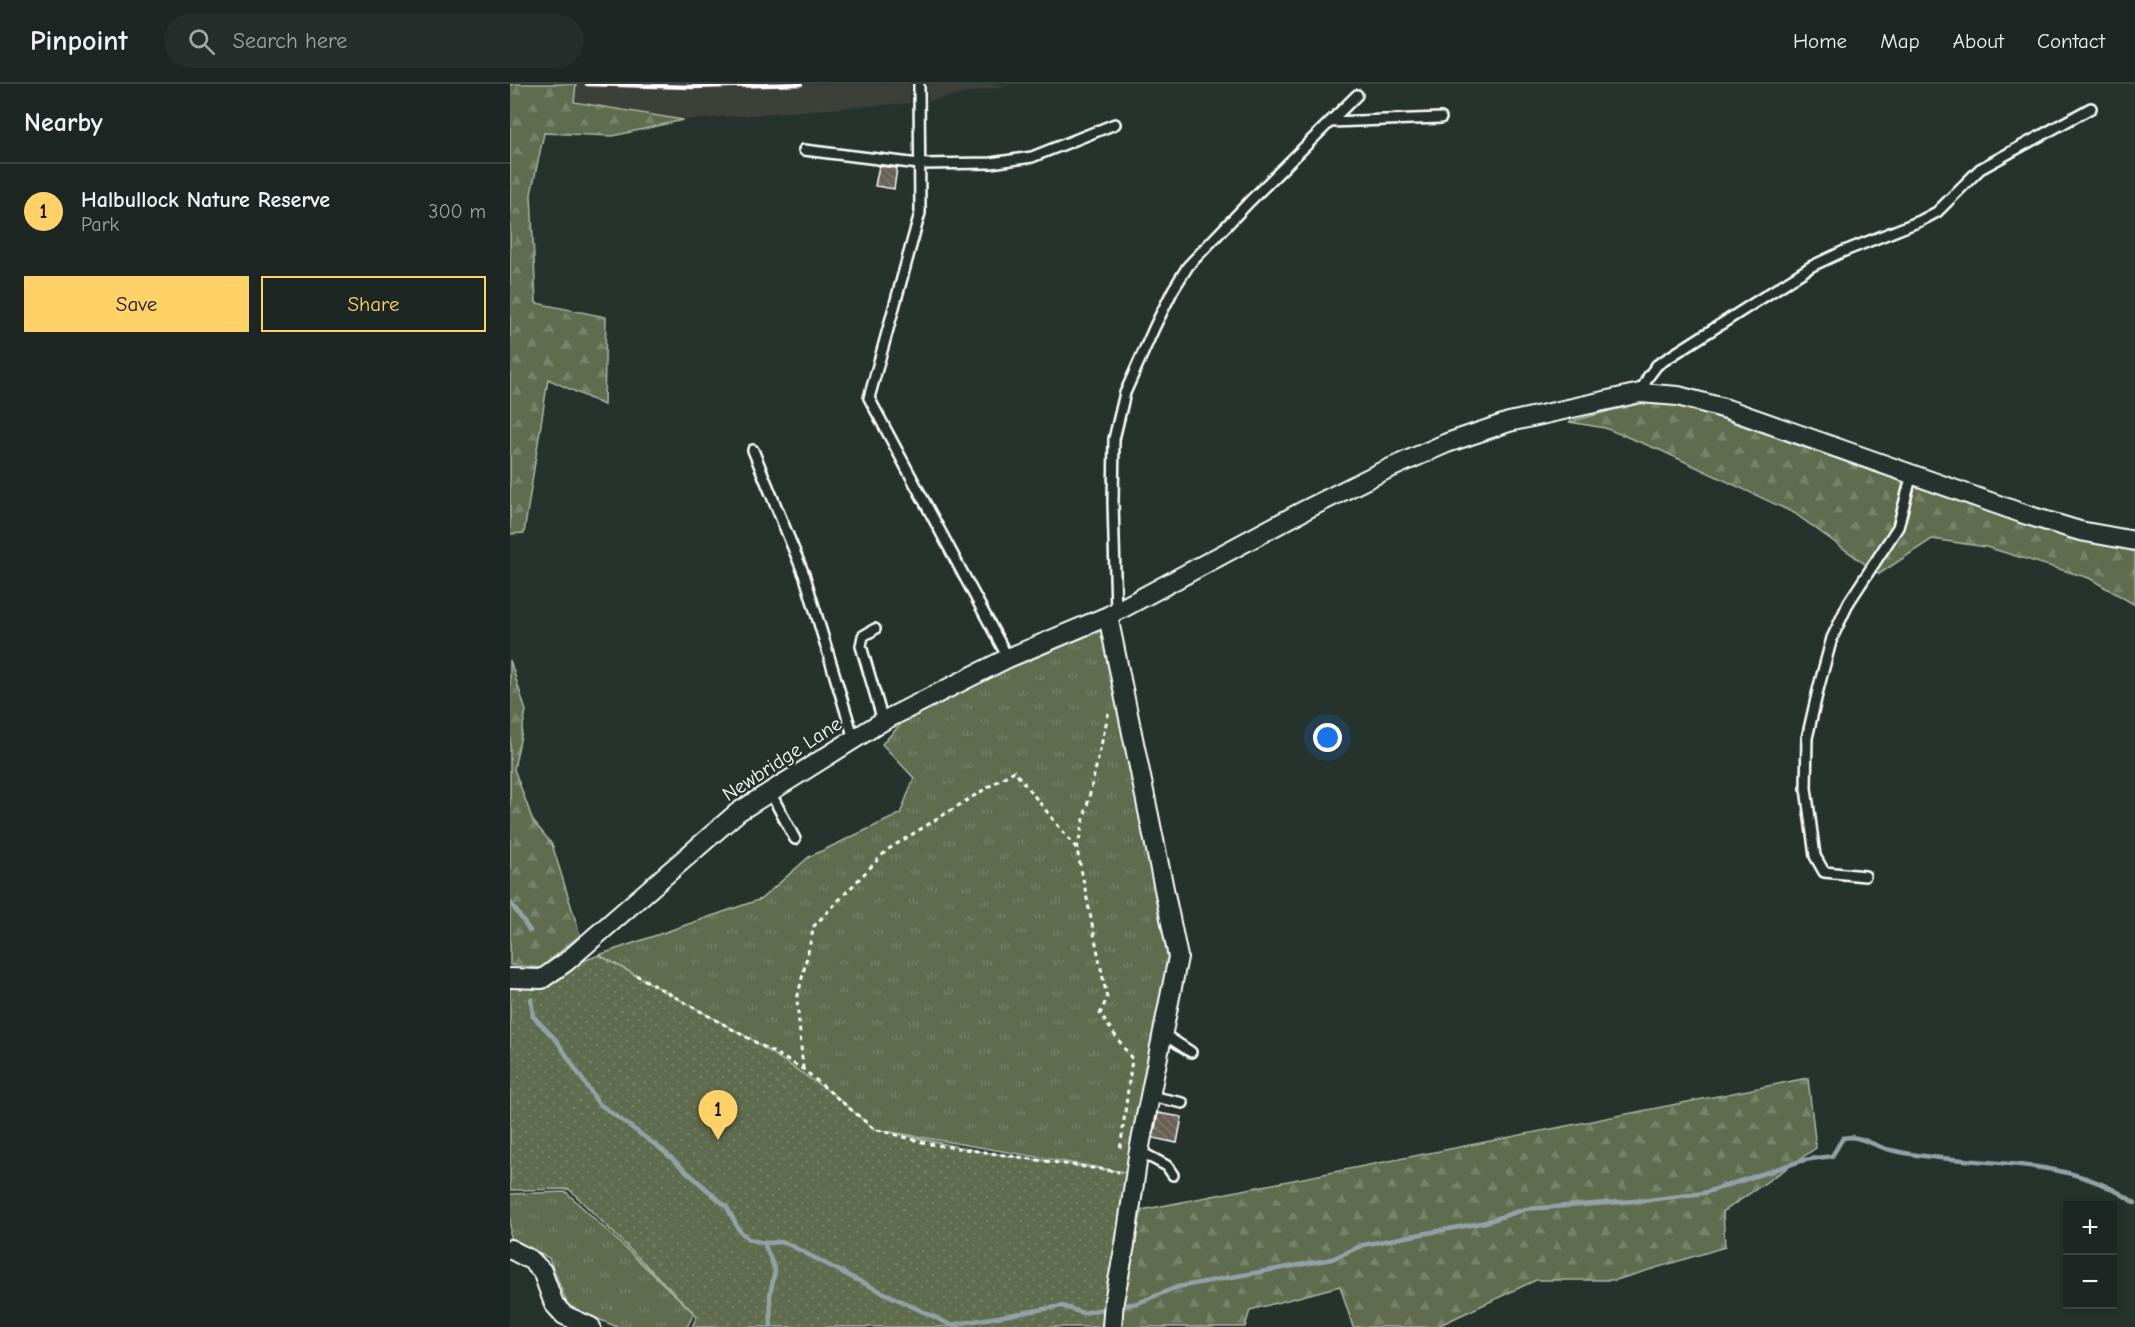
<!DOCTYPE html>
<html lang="en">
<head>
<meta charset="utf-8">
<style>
  body { margin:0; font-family:"Comic Neue",sans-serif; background:#252e2a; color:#f1f3f6 }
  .controls { position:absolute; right:18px; bottom:18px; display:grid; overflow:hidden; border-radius:0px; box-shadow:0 3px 9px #0003 }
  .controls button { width:54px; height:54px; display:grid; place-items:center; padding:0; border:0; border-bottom:2px solid #3a4340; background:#1c2622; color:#f1f3f6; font:30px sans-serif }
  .you { position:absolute; left:818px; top:654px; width:21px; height:21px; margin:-15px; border:4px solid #fff; border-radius:50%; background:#1a73e8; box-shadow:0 0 0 9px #1a73e833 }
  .badge { display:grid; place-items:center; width:39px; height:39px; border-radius:50%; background:#ffd166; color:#111; font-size:20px; font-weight:700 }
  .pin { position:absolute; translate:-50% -50px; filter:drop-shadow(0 2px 3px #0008) }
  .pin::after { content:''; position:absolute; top:32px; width:21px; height:18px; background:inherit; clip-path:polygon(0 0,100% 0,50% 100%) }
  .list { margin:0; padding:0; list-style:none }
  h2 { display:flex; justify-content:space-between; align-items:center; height:78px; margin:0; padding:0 24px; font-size:26px }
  h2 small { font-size:20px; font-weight:400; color:#a0a5a5 }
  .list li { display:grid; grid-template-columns:39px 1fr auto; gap:18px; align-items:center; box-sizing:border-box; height:96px; padding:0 24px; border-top:2px solid #3a4340 }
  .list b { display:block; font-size:22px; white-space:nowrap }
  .list p { margin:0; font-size:20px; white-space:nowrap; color:#a0a5a5 }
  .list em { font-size:20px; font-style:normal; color:#a0a5a5 }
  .actions { display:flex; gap:12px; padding:18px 24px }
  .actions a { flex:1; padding:14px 0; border:2px solid #ffd166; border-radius:0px; text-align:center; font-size:21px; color:#ffd166 }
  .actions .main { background:#ffd166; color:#111 }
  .icon { flex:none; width:33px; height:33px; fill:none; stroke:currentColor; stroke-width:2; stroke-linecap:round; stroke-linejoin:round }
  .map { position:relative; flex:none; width:1625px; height:1243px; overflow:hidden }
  header { display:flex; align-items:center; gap:36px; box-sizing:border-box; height:84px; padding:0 30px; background:#1c2622; border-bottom:2px solid #3a4340 }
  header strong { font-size:28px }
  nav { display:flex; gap:33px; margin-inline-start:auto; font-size:21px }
  .search { width:420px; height:54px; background:#252e2a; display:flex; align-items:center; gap:15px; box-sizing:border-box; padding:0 21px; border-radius:33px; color:#a0a5a5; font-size:22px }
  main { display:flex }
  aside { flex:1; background:#1c2622 }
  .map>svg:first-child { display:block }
  .built { fill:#3a4039 }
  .grass { fill:url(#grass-tufts); stroke:#aeb6a6; stroke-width:1.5 }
  .forest { fill:url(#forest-firs); stroke:#aeb6a6; stroke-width:1.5 }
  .park { fill:url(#park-dots); stroke:#aeb6a6; stroke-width:1.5 }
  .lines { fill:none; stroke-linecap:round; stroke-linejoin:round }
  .stream { stroke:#93a2a9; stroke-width:4.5 }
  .building { fill:url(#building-back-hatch); stroke:#fff; stroke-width:1.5 }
  .service-casing { stroke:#fff; stroke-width:14 }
  .minor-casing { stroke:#fff; stroke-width:22 }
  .path { stroke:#fff; stroke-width:3; stroke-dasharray:4.5 4.5; stroke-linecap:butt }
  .service { stroke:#26332d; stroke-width:9 }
  .minor { stroke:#26332d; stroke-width:18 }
  .rail { stroke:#fff; stroke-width:4.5 }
  .labels { text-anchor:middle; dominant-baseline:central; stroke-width:4.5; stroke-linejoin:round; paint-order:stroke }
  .street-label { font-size:20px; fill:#fff; stroke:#26332d }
</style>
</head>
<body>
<header>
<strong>Pinpoint</strong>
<div class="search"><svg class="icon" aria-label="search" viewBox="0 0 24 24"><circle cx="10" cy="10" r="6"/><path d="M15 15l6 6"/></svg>Search here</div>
<nav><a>Home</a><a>Map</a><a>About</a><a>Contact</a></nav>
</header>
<main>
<aside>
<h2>Nearby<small></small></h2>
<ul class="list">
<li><span class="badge">1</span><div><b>Halbullock Nature Reserve</b><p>Park</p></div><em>300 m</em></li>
</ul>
<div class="actions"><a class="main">Save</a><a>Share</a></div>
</aside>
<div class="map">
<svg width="1625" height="1243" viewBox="0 0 1625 1243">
  <defs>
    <pattern id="grass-tufts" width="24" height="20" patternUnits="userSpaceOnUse" patternTransform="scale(1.5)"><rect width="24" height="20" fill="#5e6c4e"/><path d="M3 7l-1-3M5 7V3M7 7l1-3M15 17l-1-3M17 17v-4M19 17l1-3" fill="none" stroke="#768269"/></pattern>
    <pattern id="forest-firs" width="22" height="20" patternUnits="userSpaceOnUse" patternTransform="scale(1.5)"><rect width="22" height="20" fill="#5e6c4e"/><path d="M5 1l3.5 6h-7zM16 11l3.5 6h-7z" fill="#768269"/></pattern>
    <pattern id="park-dots" width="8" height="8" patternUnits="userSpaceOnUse" patternTransform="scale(1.5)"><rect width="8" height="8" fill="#5e6c4e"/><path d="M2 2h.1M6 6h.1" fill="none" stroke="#768269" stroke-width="1.8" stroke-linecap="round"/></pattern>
    <pattern id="building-back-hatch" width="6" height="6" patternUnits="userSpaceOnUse" patternTransform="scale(1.5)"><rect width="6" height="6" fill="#6a6054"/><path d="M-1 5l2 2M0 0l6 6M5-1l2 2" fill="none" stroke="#80786e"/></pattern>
  </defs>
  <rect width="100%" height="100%" fill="#26332d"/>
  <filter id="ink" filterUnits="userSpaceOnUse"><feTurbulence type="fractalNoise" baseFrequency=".0167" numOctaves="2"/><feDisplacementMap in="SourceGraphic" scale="12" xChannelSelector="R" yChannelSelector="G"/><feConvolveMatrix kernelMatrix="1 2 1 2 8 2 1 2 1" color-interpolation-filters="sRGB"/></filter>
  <g filter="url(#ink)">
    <path class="built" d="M66,0H401L400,19L173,36L63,18Z
      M417,0H503L418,17Z"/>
    <path class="grass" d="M598,532L668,873L620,1089L364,1045L239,954L89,871L251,815L299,773L390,730L404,694L372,660L414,616Z
      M56,1108L184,1229L177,1243H107L58,1222L39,1174L0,1154V1110Z"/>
    <path class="forest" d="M0,0H66L64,18L173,36L103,52L34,49L21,110L26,219L96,233L94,321L38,295L14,449L0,450Z
      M1129,319L1172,321L1519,441L1575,457L1625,465V521L1579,494L1476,463L1422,455L1369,490L1284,429L1152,367L1095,344L1059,338Z
      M0,576L16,627L4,685L23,737L42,760L70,851L31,884L0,881Z
      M1298,994L1306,1064L1213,1128L1215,1163L1106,1196H1026L926,1243H843L830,1202L740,1226L735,1243H612L614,1206L632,1126Z"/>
    <path class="park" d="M89,871L239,954L323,1010L364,1045L468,1067L625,1090L602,1243H182L187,1232L59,1105L0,1106V895L21,897Z"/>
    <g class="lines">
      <path class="stream" d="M0,818L20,847
        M21,915L23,932L47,957L88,1019L151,1065L217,1123L229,1146L238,1155L254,1159L274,1158L345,1195L441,1241L552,1222L573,1229L598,1224
        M254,1159L265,1186L260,1211L261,1243
        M607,1223L628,1219L667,1203L822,1175L853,1161L976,1138L1015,1125L1139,1116L1194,1109L1294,1076L1322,1072L1333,1054C1350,1050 1365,1063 1381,1066C1460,1085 1556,1068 1625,1119"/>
    </g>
    <path class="building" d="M369,82L387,84L384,105L365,102Z
      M648,1029L672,1033L667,1059L643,1054Z"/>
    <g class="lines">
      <defs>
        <path id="service" d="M409,0L410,129L359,314L498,574
          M820,38L931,34
          M294,66L409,80L481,79L522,73L605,40
          M1130,309L1138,293L1147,281L1302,182L1332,168L1410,137L1427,128L1470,85L1581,24
          M243,366L295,493L344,655
          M606,527L603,418L604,355L615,309L645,242L663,206L678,182L740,117L847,11
          M365,545L353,552L351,562L373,637
          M260,708L285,755
          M1355,792L1314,788L1305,772L1296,704L1297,654L1309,602L1322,554L1339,518L1388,443L1402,390
          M652,953L661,955L681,968
          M640,1012L673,1019
          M629,1067L657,1082L663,1091"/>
        <path id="minor" d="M598,532L668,873L628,1072L615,1161L604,1217L602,1243
          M0,894L32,895L56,878L228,728L373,637L498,574L598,532L795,426L869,389L937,359L999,338L1130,309L1168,312L1217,325L1517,431L1570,447L1625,457
          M0,1165L21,1176L32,1187L44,1220L54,1231L81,1243"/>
      </defs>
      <use href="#service" class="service-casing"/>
      <use href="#minor" class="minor-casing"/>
      <path class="path" d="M567,765L599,627
        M126,891L293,985L364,1045L420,1060L609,1088
        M293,985L287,916L304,842L377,766L504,687L567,765L597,914L590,930L622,975L610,1067"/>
      <use href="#service" class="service"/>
      <use href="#minor" class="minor"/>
      <path class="rail" d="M77,0L182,3L291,0"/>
    </g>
  </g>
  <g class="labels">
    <g class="street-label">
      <text transform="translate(272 675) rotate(-33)">Newbridge Lane</text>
    </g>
  </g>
</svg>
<div class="controls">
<button>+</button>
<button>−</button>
</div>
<div class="you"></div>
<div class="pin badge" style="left:208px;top:1056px">1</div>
</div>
</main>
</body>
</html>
